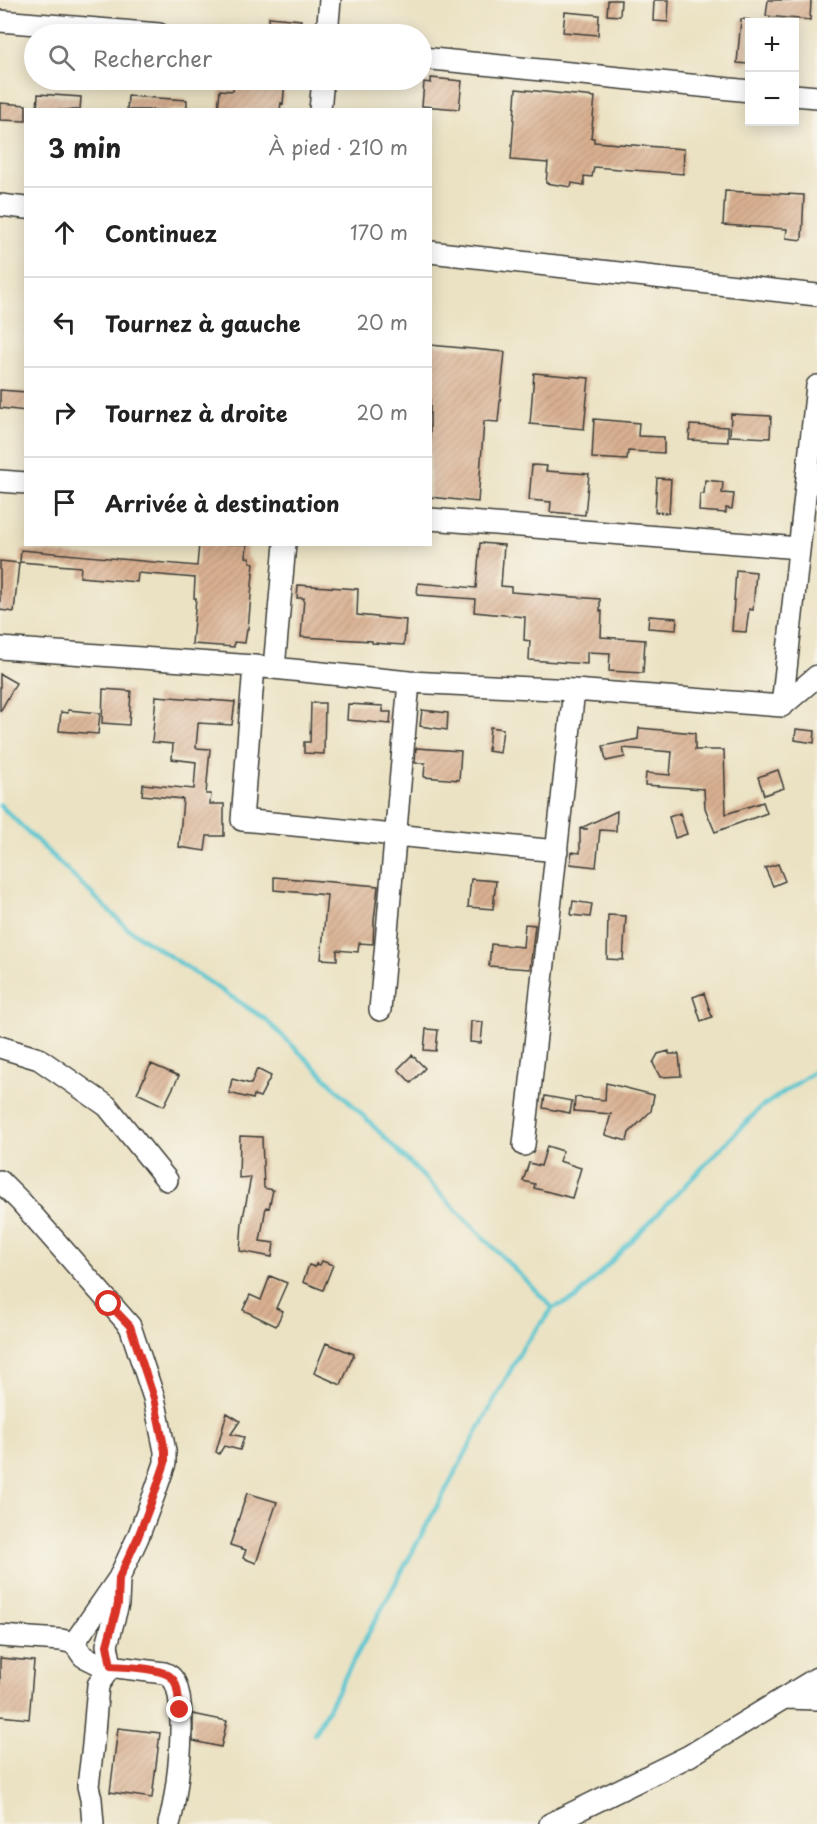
<!DOCTYPE html>
<html lang="fr">
<head>
<meta charset="utf-8">
<style>
  body { margin:0; font-family:"Playpen Sans",sans-serif; background:#f6f6f6; color:#222 }
  .controls { position:absolute; right:18px; top:18px; display:grid; overflow:hidden; border-radius:0px; box-shadow:0 3px 15px #0003 }
  .controls button { width:54px; height:54px; display:grid; place-items:center; padding:0; border:0; border-bottom:2px solid #e0e0e0; background:#fff; color:#222; font:30px sans-serif }
  .stop { position:absolute; width:18px; height:18px; margin:-14px; border:4px solid #d93025; border-radius:50%; background:#fff }
  .stop.end { background:#d93025; border-color:#fff; box-shadow:0 2px 6px #0008 }
  .list { margin:0; padding:0; list-style:none }
  h2 { display:flex; justify-content:space-between; align-items:center; height:78px; margin:0; padding:0 24px; font-size:26px }
  h2 small { font-size:20px; font-weight:400; color:#767676 }
  .list li { display:grid; grid-template-columns:39px 1fr auto; gap:18px; align-items:center; box-sizing:border-box; height:90px; padding:0 24px; border-top:2px solid #e0e0e0 }
  .list b { display:block; font-size:22px; white-space:nowrap }
  .list em { font-size:20px; font-style:normal; color:#767676 }
  .icon { flex:none; width:33px; height:33px; fill:none; stroke:currentColor; stroke-width:2; stroke-linecap:round; stroke-linejoin:round }
  .map { position:relative; flex:none; width:817px; height:1824px; overflow:hidden }
  .search { position:absolute; background:#fff; box-shadow:0 3px 15px #0003; left:24px; top:24px; width:408px; height:66px; display:flex; align-items:center; gap:15px; box-sizing:border-box; padding:0 21px; border-radius:33px; color:#767676; font-size:22px }
  .panel { position:absolute; background:#fff; box-shadow:0 3px 15px #0003; left:24px; top:108px; width:408px; height:438px; border-radius:0px }
  .map>svg:first-child { display:block }
  .lines { fill:none; stroke-linecap:round; stroke-linejoin:round }
  .stream { stroke:#5ac6d1; stroke-width:4.5 }
  .building { fill:url(#building-hatch) }
  .minor-casing { stroke:#3b3a35; stroke-width:24 }
  .minor { stroke:#fff; stroke-width:21 }
  .route { stroke:#d93025; stroke-width:8 }
</style>
</head>
<body>
<div class="map">
<svg width="817" height="1824" viewBox="0 0 817 1824">
  <defs>
    <pattern id="building-hatch" width="6" height="6" patternUnits="userSpaceOnUse" patternTransform="scale(1.5)"><rect width="6" height="6" fill="#d9b091"/><path d="M-1 1l2-2M0 6l6-6M5 7l2-2" fill="none" stroke="#ba977c"/></pattern>
  </defs>
  <rect width="100%" height="100%" fill="#f7f3e8"/>
  <filter id="ink" filterUnits="userSpaceOnUse"><feTurbulence type="fractalNoise" baseFrequency=".0167" numOctaves="2"/><feDisplacementMap in="SourceGraphic" scale="12" xChannelSelector="R" yChannelSelector="G"/><feConvolveMatrix kernelMatrix="1 2 1 2 8 2 1 2 1" color-interpolation-filters="sRGB"/></filter>
  <filter id="wash" filterUnits="userSpaceOnUse"><feTurbulence type="fractalNoise" baseFrequency=".008" numOctaves="4" result="noise"/><feDisplacementMap in="SourceGraphic" scale="24" xChannelSelector="R" yChannelSelector="G"/><feGaussianBlur stdDeviation="1.35" result="paint"/><feColorMatrix in="noise" values="0 0 0 0 0 0 0 0 0 0 0 0 0 0 0 0 0 1.4 0 .05"/><feComposite in="paint" operator="in"/></filter>
  <g filter="url(#wash)">
    <rect width="100%" height="100%" fill="#ebe2c3"/>
    <g class="lines">
      <path class="stream" d="M0,805L127,928L265,1019L324,1076L553,1308
        M314,1734L523,1347L553,1308L576,1298L760,1108L817,1070"/>
    </g>
    <g id="blocks">
      <path class="building" d="M608,0H621L620,16L607,15Z
        M654,0H669L668,22L653,21Z
        M768,0H811L810,20L766,16Z
        M565,12L599,15L598,35L563,32Z
        M269,17L301,20L300,32L269,30Z
        M741,19L750,20L748,64L737,63Z
        M431,78L462,81L459,109L422,106L424,82L431,83Z
        M234,80H285L283,104L281,103L280,110H218L220,90L233,91Z
        M516,89L595,97L591,138H594V142L684,149L683,174L594,167L592,177L584,176V185L572,183L571,187L546,183L548,163L511,160Z
        M38,94L81,97L80,110H37Z
        M128,96L187,100V110H127Z
        M0,103L26,105V121L0,120Z
        M725,191L804,195L802,240L786,238L787,229L723,225Z
        M430,345L505,352L498,422L484,421L478,502L430,497Z
        M534,373L589,378L584,429L530,424Z
        M0,390L26,392V411L0,408Z
        M731,414L771,416L770,438L730,436Z
        M594,419L639,423L638,436L664,437V453L628,451L627,460L592,458Z
        M690,425L728,427V442L689,440Z
        M532,465L547,466L546,471L589,474L585,515L550,512L551,502L529,500Z
        M657,478L671,479L669,513L655,512Z
        M705,480L723,482L722,493L734,494L732,509L726,508V513L699,511L700,494H704Z
        M480,543L504,545L501,586L511,587V592L600,599V611H602L601,637L645,640L643,673L609,671L610,653L587,652V664L529,660L530,641L524,640L525,617L474,612L475,599L417,595L418,583L476,588Z
        M199,544H247L246,557L250,558V562L254,563L248,629H247L245,643L234,642V647L192,644L196,598H194L195,578L138,573L137,582L80,577L81,567L20,562L21,550L197,566Z
        M0,561L19,563L14,612L0,610Z
        M736,570L756,572L753,610L749,609L746,632L732,631Z
        M298,585L358,589L357,615L406,620L404,645L372,643V641L301,637L304,598H297Z
        M649,616L677,618L676,630L648,628Z
        M0,674L16,683L0,712Z
        M103,689L131,691L129,725L102,723Z
        M156,696L235,702L232,725L198,723V725L196,748L210,749L206,794H211L210,804H224V836H207L205,851L179,847L183,799L142,795L143,784L194,789L196,762L172,759L173,744L152,742Z
        M311,703H325L324,754L304,753V742H310Z
        M348,704L383,706V712H391L390,724L347,720Z
        M68,710L100,713L98,734L59,731L61,712L68,713Z
        M422,710L448,713L447,730L420,726Z
        M490,727L503,729L500,753L488,751Z
        M639,728L695,733V750H724L726,814L763,802L767,813L715,832L705,808L704,789L645,785L646,773L670,775L672,752L623,748L625,757L606,761L603,746L638,739Z
        M796,729L815,731L814,743L795,740Z
        M416,748L461,751L459,780L424,777L425,763H415Z
        M778,770L784,788L764,795L758,777Z
        M617,811L616,831L600,830L596,867L570,864L572,852L580,853V829H588L581,828Z
        M680,813L687,834L675,838L669,817Z
        M778,864L785,881L773,886L765,868Z
        M274,877L378,886L374,920L373,944L359,943L358,952L337,950V960L321,959L327,895L274,890Z
        M471,879L496,881L493,909L468,907Z
        M573,901L592,904L590,917L571,915Z
        M608,915L626,916L623,960L607,959Z
        M525,924L535,925L530,969L489,966L491,944L523,947Z
        M704,993L712,1017L701,1021L693,997Z
        M471,1021L483,1022L481,1043L470,1042Z
        M426,1029L438,1030L436,1051L424,1050Z
        M669,1051V1054H679L681,1076L660,1077L653,1063L658,1054Z
        M412,1055L425,1068L411,1083L398,1069Z
        M151,1064L179,1076L164,1106L137,1093Z
        M257,1069L271,1076L260,1097L254,1095L253,1099L229,1093L232,1079L251,1084Z
        M606,1083L654,1095L651,1111L629,1133L627,1141L605,1135L611,1114L574,1111L575,1097L605,1100Z
        M545,1096L572,1101L570,1113L543,1108Z
        M240,1136L262,1137L264,1188L273,1190L269,1208L266,1207L260,1241L274,1243L272,1257L240,1251L242,1223L251,1177L239,1178Z
        M547,1146L563,1151L559,1161L581,1168L572,1198L534,1188L535,1184L523,1181L529,1163L541,1166Z
        M322,1261L333,1265L323,1290L303,1282L309,1265L315,1267L316,1264L320,1265Z
        M270,1276L287,1283L276,1308L283,1311L276,1326L243,1310L250,1295L261,1300Z
        M326,1343L354,1354L341,1385L314,1373Z
        M227,1413L240,1421L231,1434L244,1437L240,1450L224,1446L219,1454L216,1452Z
        M247,1493L277,1502L256,1563L243,1558L246,1550L230,1545Z
        M0,1658L34,1661L29,1719L0,1716Z
        M193,1714L227,1721L221,1747L193,1741Z
        M118,1728L160,1733L152,1798L110,1792Z"/>
    </g>
  </g>
  <g filter="url(#ink)">
    <use href="#blocks" fill-opacity="0" stroke="#3b3a35" stroke-width="1.5"/>
    <g class="lines">
      <defs>
        <path id="minor" d="M0,21L159,34
          M327,34L330,0
          M422,58L750,91
          M794,95L817,97
          M320,110L323,80
          M0,205L26,208
          M430,252L817,295
          M0,481L26,483
          M430,519L799,548
          M0,648L254,666L409,682L574,690L782,706L817,676
          M254,666L242,820L557,851
          M274,668L285,544
          M782,706L817,386
          M380,1010L409,682
          M0,1047L39,1059L107,1106L167,1180
          M524,1145L574,690
          M0,1181L21,1202L130,1326L154,1398L165,1451V1463L154,1495L138,1537L119,1578L74,1643
          M0,1636L61,1640L74,1643L83,1656L101,1665L164,1673C167,1674 170,1676 172,1678C190,1698 177,1799 169,1824
          M785,1698L817,1699
          M93,1824L91,1799L88,1786L93,1745L98,1685L111,1666L107,1645L118,1604L119,1581
          M550,1824L689,1756L817,1678"/>
      </defs>
      <use href="#minor" class="minor-casing"/>
      <use href="#minor" class="minor"/>
    </g>
  </g>
  <g class="lines" filter="url(#ink)">
    <path class="route" d="M109,1304L130,1326L154,1398L165,1451V1463L154,1495L138,1537L119,1578L118,1604L107,1645L111,1666C125,1667 162,1667 172,1678C179,1685 178,1700 180,1710"/>
  </g>
</svg>
<div class="controls">
<button>+</button>
<button>−</button>
</div>
<div class="stop" style="left:109px;top:1304px"></div>
<div class="stop end" style="left:180px;top:1710px"></div>
<div class="search"><svg class="icon" aria-label="search" viewBox="0 0 24 24"><circle cx="10" cy="10" r="6"/><path d="M15 15l6 6"/></svg>Rechercher</div>
<section class="panel">
<h2>3 min<small>À pied · 210 m</small></h2>
<ul class="list">
<li><svg class="icon" aria-label="ahead" viewBox="0 0 24 24"><path d="M12 20V5M6 11l6-6 6 6"/></svg><div><b>Continuez</b></div><em>170 m</em></li>
<li><svg class="icon" aria-label="left" viewBox="0 0 24 24"><path d="M17 20v-9H6M10 6l-5 5 5 5"/></svg><div><b>Tournez à gauche</b></div><em>20 m</em></li>
<li><svg class="icon" aria-label="right" viewBox="0 0 24 24"><path d="M7 20v-9h11M14 6l5 5-5 5"/></svg><div><b>Tournez à droite</b></div><em>20 m</em></li>
<li><svg class="icon" aria-label="arrive" viewBox="0 0 24 24"><path d="M6 21V4h12l-3 4 3 4H6"/></svg><div><b>Arrivée à destination</b></div></li>
</ul>
</section>
</div>
</body>
</html>
